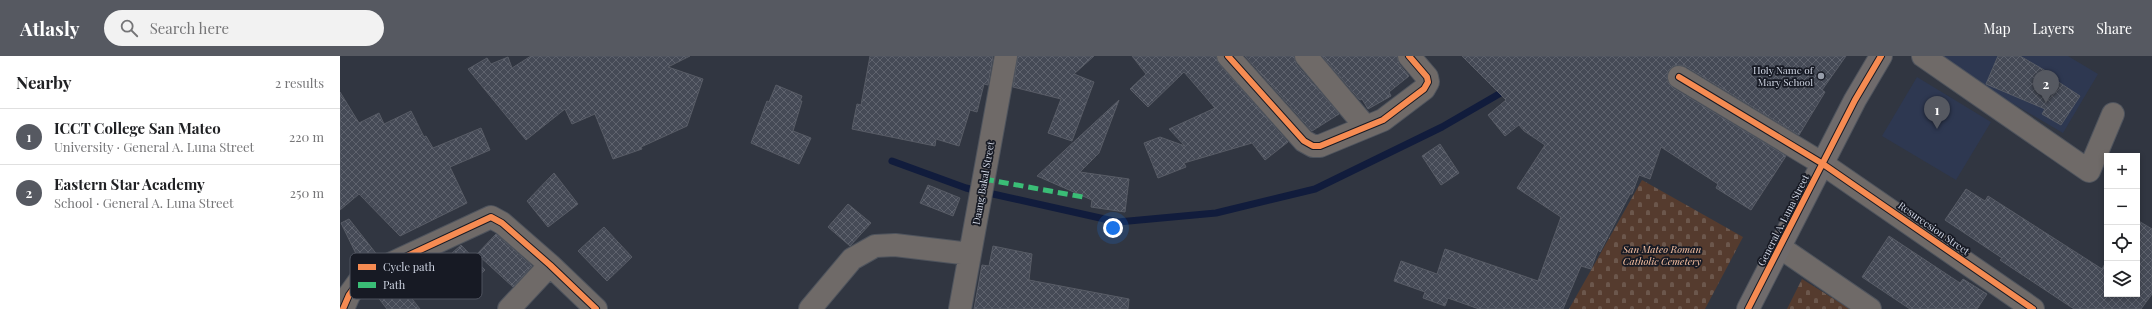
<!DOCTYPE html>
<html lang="en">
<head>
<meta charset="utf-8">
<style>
  body { margin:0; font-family:"Playfair Display",serif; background:#f2f2f2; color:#202124 }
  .controls { position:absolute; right:12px; bottom:12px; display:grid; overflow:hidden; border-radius:0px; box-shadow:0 2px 6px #0003 }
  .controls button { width:36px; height:36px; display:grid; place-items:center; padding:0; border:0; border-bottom:1px solid #e0e0e0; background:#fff; color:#202124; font:20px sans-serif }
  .you { position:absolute; left:773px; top:172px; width:14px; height:14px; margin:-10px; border:3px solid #fff; border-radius:50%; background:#1a73e8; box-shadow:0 0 0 6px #1a73e833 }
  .badge { display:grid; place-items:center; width:26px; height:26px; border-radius:50%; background:#565961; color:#fff; font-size:13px; font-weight:700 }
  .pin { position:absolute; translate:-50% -33px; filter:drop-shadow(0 1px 2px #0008) }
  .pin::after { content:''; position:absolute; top:21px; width:14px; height:12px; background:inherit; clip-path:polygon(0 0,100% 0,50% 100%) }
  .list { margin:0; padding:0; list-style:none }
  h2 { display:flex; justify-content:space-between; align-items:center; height:52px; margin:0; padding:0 16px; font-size:17px }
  h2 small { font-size:13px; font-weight:400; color:#757577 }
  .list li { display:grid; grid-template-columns:26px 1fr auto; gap:12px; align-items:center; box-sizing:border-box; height:56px; padding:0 16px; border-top:1px solid #e0e0e0 }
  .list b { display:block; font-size:15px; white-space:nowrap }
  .list p { margin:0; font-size:13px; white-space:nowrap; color:#757577 }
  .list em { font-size:13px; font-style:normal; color:#757577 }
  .icon { flex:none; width:22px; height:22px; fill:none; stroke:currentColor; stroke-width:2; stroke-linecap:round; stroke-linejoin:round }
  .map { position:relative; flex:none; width:1812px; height:253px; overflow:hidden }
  header { display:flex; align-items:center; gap:24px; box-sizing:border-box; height:56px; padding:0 20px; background:#565961; color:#fff }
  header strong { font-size:19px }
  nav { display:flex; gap:22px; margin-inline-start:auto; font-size:14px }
  .search { width:280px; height:36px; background:#f2f2f2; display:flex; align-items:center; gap:10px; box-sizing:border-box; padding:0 14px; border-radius:22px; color:#757577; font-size:15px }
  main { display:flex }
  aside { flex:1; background:#fff }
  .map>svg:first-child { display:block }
  .built { fill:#2e3851 }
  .cemetery { fill:url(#cemetery-stones) }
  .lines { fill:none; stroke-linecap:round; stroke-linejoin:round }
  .stream { stroke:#111c3c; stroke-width:7 }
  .building { fill:url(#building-cross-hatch); stroke:#585c66 }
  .minor-casing { stroke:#4f545d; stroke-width:24 }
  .major-casing { stroke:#4f545d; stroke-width:24 }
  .minor { stroke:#6f6a68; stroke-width:22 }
  .major { stroke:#6f6b6c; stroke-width:22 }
  .quiet { stroke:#3abd76; stroke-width:5; stroke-dasharray:10 5; stroke-linecap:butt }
  .cycleway-casing { stroke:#171a24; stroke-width:8 }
  .cycleway { stroke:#f68b52; stroke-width:6 }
  .poi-dot { fill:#989eab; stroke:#171a24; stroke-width:1.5 }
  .labels { text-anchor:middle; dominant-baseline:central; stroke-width:3.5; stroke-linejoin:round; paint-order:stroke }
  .poi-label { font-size:10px; fill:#d0d6e4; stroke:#171a24; text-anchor:end }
  .street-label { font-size:10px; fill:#d0d6e4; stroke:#171a24 }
  .park-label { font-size:10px; font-style:italic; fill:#fcc4a4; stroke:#171a24 }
  .key { fill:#171a24; stroke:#4e525e; stroke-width:1 }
  .key-label { font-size:11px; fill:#d0d6e4 }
</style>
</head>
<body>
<header>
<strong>Atlasly</strong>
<div class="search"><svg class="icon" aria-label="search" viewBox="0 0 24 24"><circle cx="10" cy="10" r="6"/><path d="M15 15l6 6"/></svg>Search here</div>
<nav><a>Map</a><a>Layers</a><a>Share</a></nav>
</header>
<main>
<aside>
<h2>Nearby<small>2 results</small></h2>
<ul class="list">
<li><span class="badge">1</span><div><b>ICCT College San Mateo</b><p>University · General A. Luna Street</p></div><em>220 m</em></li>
<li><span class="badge">2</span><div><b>Eastern Star Academy</b><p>School · General A. Luna Street</p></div><em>250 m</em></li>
</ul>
</aside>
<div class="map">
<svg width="1812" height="253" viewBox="0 0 1812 253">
  <defs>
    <pattern id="cemetery-stones" width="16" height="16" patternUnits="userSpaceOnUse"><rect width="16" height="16" fill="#553b2e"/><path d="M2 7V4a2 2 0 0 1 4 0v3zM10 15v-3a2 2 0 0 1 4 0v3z" fill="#6c574c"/></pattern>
    <pattern id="building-cross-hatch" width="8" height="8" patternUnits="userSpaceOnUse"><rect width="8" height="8" fill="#454a56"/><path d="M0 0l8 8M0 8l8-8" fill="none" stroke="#5f636e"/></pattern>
  </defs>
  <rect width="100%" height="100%" fill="#313641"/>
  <path class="built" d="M1592,0H1728L1758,18L1723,77Z
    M1577,21L1651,66L1616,124L1542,80Z"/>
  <path class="cemetery" d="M1302,124L1403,181L1365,253H1229Z
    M1462,223L1510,253H1447Z"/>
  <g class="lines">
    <path class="stream" d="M552,105L626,132L778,166L876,157L975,133L1102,71L1159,38L1166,32"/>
  </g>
  <path class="building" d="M191,0H350L328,11L363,23L347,70L301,91L302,93L273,103L255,58L232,68L225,53L186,84L128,13L147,2L151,8L168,1L172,12Z
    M530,0H653L648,29L644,28L637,56L630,54L619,90L596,83L595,90L512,73L517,48L521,49Z
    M678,0H754L734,18L754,26L732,85L708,77L721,43L673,31Z
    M792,0H876L879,8L948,86L925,104L912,87L844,107L846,111L818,122L804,87L820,81L845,90L829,73L875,52L844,16L808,51L790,33L806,18Z
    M905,0H954L956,8L999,58L972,75Z
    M982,0H1057L1059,8L1069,20L1049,36L1051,40L1028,53L1022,43L1020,44Z
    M1122,0H1506L1482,34L1485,36L1459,79L1345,10L1339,9L1333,10L1328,15L1327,21L1328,27L1333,32L1446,100L1411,154L1376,132L1378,128L1321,91L1310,123L1299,119L1292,138H1290L1260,196L1258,194L1251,213L1241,210L1223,253H1139L1108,242L1105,250L1083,242L1085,236L1054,225L1061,205L1097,218L1105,193L1198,225L1221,161L1177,132L1205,89L1184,75L1179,69L1165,80L1148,59L1166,44Z
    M1658,0H1680L1718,22L1717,25L1740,40L1721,69L1702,58L1705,53L1646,28Z
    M436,29L462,40L460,45H462L453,75L471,82L459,108L411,87L427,45L429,46Z
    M0,36L19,67L39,57L44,68L71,55L84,81L86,80L93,92L141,72L150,94L110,111L127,147L60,180L19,138L0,154Z
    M779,44L759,97L740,116L789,123L785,156L751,151L752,144L697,120Z
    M1100,88L1119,117L1101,129L1082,100Z
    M214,117L238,148L208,171L187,145Z
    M588,129L620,142L613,160L580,147Z
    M1626,133L1645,145L1648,140L1762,213L1767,204V238H1797V164L1812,173V238L1801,253H1734L1660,204L1662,202L1605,164Z
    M508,148L531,167L510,190L488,171Z
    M9,163L38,200L21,208L1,167Z
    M264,171L292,201L267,225L238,195Z
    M156,178L192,210L173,231L137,198Z
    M1549,180L1620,227L1623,223L1647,238L1637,253H1570L1522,221Z
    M121,189L145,214L118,240L93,214Z
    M653,190L692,198L689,224L789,243L788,253H634L642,209L649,210Z
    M54,220L80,253H47L30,231Z"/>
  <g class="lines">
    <defs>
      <path id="minor" d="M888,0L964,85L973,90H980L1043,64L1084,33L1088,26L1087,21L1069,0
        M966,0L1026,71
        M1583,0L1749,115L1773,58
        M1339,21L1483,108L1693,253
        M1441,192L1530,253
        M3,253L9,239L22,221L151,161L162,167L210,209L256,253
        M169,253L210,209
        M470,253L512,203L535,190L555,189L630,198
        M620,253L666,0"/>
      <path id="major" d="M1408,253L1515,44L1541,0"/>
    </defs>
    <use href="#minor" class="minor-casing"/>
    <use href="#major" class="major-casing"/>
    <use href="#minor" class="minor"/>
    <use href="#major" class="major"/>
    <path class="quiet" d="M644,123L743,141"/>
    <defs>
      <path id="cycleway" d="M888,0L964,85L973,90H980L1043,64L1084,33L1088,26L1087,21L1069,0
        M1339,21L1483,108L1693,253
        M3,253L9,239L22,221L151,161L162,167L210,209L256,253
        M1408,253L1515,44L1541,0"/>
    </defs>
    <use href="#cycleway" class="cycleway-casing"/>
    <use href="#cycleway" class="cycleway"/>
  </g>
  <circle class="poi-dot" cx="1481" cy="20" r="4"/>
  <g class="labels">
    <g class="poi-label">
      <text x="1473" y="14">Holy Name of<tspan x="1473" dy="12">Mary School</tspan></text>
    </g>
    <g class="street-label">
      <text transform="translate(643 127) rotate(-80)">Daang Bakal Street</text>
      <text transform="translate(1443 164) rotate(-63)">General A. Luna Street</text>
      <text transform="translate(1594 172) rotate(35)">Resurecsion Street</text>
    </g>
    <g class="park-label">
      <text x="1322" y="193">San Mateo Roman<tspan x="1322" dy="12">Catholic Cemetery</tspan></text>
    </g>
  </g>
  <rect x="10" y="197" width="132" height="46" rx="6" class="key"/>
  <rect x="18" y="208" width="18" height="6" fill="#f68b52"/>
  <rect x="18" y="226" width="18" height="6" fill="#3abd76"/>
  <g class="key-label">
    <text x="43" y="215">Cycle path</text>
    <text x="43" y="233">Path</text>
  </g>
</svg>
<div class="controls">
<button>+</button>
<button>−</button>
<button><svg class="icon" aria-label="locate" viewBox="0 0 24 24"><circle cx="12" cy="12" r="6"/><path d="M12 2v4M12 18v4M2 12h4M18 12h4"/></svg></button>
<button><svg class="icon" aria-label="layers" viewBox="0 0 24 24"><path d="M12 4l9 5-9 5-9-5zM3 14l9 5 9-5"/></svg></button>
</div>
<div class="you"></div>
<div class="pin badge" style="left:1597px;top:73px">1</div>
<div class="pin badge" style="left:1706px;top:47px">2</div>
</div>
</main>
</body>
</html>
